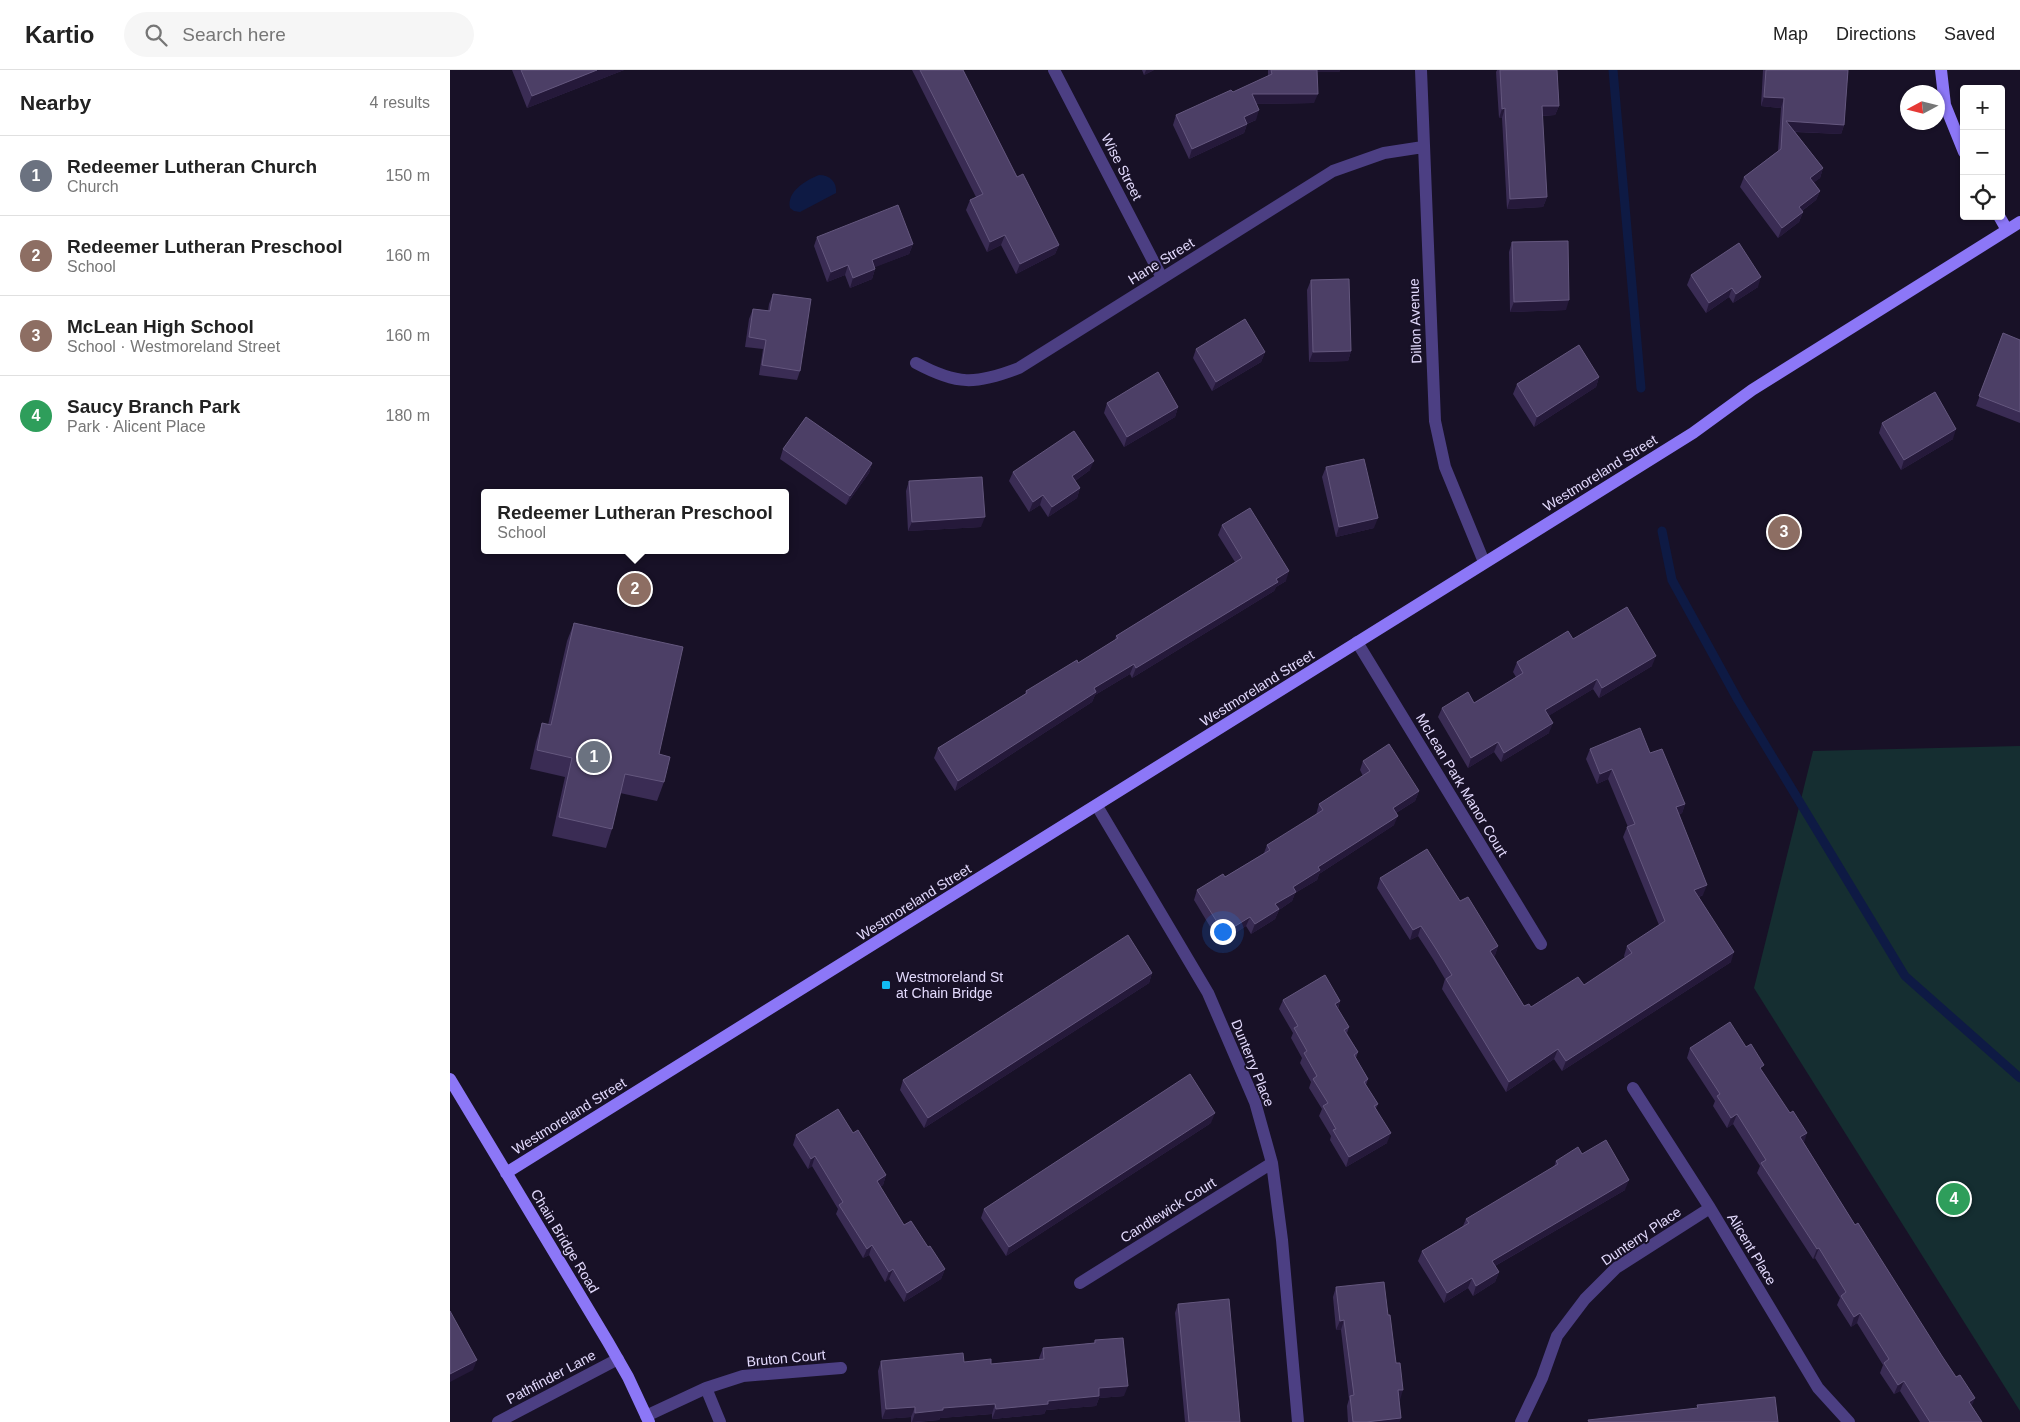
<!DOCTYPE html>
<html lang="en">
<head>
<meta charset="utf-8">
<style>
  body { margin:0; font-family:Arial,sans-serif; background:#f6f6f6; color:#222 }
  .controls { position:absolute; right:15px; top:15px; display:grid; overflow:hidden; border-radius:5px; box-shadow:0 1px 4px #0004 }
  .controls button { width:45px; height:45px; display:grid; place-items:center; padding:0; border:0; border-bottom:1px solid #e0e0e0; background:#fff; color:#222; font:25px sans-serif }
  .compass { position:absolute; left:1450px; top:15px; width:45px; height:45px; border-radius:50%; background:#fff; box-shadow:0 1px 4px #0004; rotate:263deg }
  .you { position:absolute; left:772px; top:861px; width:18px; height:18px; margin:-12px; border:4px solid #fff; border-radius:50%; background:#1a73e8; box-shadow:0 0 0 8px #1a73e833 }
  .badge { display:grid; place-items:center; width:32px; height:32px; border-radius:50%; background:#0f766e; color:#fff; font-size:16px; font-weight:700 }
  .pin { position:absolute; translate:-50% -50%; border:2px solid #fff; box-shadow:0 1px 5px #0006 }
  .popup { position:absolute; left:31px; top:419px; width:308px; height:65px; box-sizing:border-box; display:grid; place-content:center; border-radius:5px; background:#fff; filter:drop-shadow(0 1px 4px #0005); font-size:16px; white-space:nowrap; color:#767676 }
  .popup b { font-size:19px; color:#222 }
  .popup::after { content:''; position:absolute; left:50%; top:100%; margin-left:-10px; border:10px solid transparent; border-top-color:#fff }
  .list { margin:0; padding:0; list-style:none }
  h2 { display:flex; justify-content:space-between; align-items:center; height:65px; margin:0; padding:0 20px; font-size:21px }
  h2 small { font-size:16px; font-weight:400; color:#767676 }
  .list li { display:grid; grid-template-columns:32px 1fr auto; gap:15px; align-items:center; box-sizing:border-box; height:80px; padding:0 20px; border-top:1px solid #e0e0e0 }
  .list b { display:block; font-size:19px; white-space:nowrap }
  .list p { margin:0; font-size:16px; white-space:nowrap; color:#767676 }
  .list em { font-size:16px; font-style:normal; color:#767676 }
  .icon { flex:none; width:28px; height:28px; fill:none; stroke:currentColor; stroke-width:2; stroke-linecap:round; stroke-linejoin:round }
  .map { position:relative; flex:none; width:1570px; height:1352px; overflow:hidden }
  header { display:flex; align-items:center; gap:30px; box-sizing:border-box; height:70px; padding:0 25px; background:#fff; border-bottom:1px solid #e0e0e0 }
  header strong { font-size:24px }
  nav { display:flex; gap:28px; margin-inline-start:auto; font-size:18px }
  .search { width:350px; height:45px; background:#f6f6f6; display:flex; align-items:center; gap:12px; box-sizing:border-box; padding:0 18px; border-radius:28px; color:#767676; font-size:19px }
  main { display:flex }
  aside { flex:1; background:#fff }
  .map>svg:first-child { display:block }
  .green { fill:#152e31 }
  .water { fill:#0e1a44 }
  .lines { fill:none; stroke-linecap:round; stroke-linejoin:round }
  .stream { stroke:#0e1a44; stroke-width:9 }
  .street { stroke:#4c3f83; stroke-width:12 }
  .secondary { stroke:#8c77f7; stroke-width:12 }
  .wall { fill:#3a2c54 }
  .shaded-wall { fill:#25193a }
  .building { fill:#4c3f66; stroke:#64577e }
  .poi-dot { fill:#12bbf1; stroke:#181127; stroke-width:2 }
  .labels { text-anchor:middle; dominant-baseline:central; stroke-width:4; stroke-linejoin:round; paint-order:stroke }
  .street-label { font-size:14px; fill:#e3dafd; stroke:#181127 }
  .poi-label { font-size:14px; fill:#e3dafd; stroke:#181127; text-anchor:start }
</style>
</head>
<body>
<header>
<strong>Kartio</strong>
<div class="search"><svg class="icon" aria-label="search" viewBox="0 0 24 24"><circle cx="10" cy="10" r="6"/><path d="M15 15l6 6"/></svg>Search here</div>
<nav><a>Map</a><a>Directions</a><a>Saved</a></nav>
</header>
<main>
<aside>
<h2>Nearby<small>4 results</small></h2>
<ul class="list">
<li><span class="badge" style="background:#6b7280">1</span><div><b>Redeemer Lutheran Church</b><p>Church</p></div><em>150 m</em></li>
<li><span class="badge" style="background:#8d6e63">2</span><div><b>Redeemer Lutheran Preschool</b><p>School</p></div><em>160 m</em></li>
<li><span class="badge" style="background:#8d6e63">3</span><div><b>McLean High School</b><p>School · Westmoreland Street</p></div><em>160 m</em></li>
<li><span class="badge" style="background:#2e9e5b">4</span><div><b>Saucy Branch Park</b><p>Park · Alicent Place</p></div><em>180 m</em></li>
</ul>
</aside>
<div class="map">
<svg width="1570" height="1352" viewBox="0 0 1570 1352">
  <rect width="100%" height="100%" fill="#181127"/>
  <path class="green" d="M1570,676V1341L1304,918L1363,681Z"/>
  <path class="water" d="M369,105C380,105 387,112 386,123L350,142L344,141L340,138C336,122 356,110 369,105Z"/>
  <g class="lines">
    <path class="stream" d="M1163,0L1191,318
      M1212,461L1222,510L1288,630L1455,906L1570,1008"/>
    <path class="street" d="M604,0L712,208
      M971,0L985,351L995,397L1034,492
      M466,293C507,315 525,315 569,298L883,101L934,83L973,77
      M907,572L1091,874
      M647,736L758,923L805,1032L822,1093L832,1170L848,1352
      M1183,1018L1260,1138L1368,1318L1399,1352
      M630,1213L822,1093
      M256,1318L270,1352
      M196,1346L256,1318L293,1306L391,1298
      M48,1352L168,1289
      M1071,1352L1092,1308L1107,1266L1135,1229L1166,1198L1260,1138"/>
    <path class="secondary" d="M1491,0L1495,35L1514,82
      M1549,146L1557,160
      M0,1009L158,1272L178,1307L199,1352
      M56,1103L1243,363L1302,320L1570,152"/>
  </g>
  <path class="wall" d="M62,0H174L77,38Z
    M462,0H513L567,107L609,175L605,184L566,204L551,175L537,182L516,140L520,130L526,127Z
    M692,0H704L694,5Z
    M818,0H890L889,2H867L864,33L807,34L806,50L797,54L794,63L739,89L723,55L726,45L783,22L818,6Z
    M1047,0H1107L1109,36L1105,45L1092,46L1097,127L1093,137L1057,139L1052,48H1049L1046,2Z
    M1313,0H1398L1394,55L1391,64L1345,62L1373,98L1370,108L1364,112L1370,121L1366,130L1352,141L1353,142L1349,152L1328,168L1290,117L1294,107L1328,81L1331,38L1311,36Z
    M367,167L463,174L459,184L424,197L425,199L422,209L400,218L395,205L377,212L364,176Z
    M1062,172L1116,240L1060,242L1059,182Z
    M1241,205L1308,217L1283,233L1279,227L1256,243L1237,215Z
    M861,210L901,281L898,291L859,292L857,220Z
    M323,224L350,301L347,310L309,305L313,279L295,277L299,249L303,239L318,241L319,234Z
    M1553,263L1570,270V353L1526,336Z
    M746,279L815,282L811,292L762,321L743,288Z
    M1149,307L1146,317L1084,357L1063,324L1067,314Z
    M657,333L728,337L725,347L674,377L654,343Z
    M1432,353L1503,369L1451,400L1429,363Z
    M333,379L422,393L419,403L396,435L330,389Z
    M876,397L924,458L886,467L872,407Z
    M640,400L625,411L630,418L627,428L598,447L590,435L579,442L559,411L563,402Z
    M459,411L531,457L458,461L456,421Z
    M772,455L836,511L826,517L824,521L682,608L680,604L645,625L642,632L505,721L484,688L488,678L575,624L576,621L628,593L665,570L666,566L785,492L768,465Z
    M124,553L209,684L214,712L207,731L170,723L162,759L156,778L102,766L115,707L80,699L86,672L92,653L98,655L117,571Z
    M1123,569L1202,596L1149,628L1143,619L1098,646L1099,663L1051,692L1044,682L1018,698L988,647L992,638L1024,633L1066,607L1063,602L1067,592Z
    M1140,679L1200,683L1235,734L1232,743L1228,745L1253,825L1249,827L1281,892L1112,1001L1104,989L1056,1022L992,919L995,909L983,889L968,866L960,870L927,818L930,808L1010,831L1048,876L1045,885L1044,886L1074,936L1081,937L1134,915L1175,888L1174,886L1177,876L1209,855L1173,767L1177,757H1178L1158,709L1147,714L1136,689Z
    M913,691L969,721L965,731L946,743L944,755L869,804L867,810L845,823L842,831L829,840L825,849L801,864L796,856L770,873L744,830L747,820L775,807L814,783L817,775L866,745L869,734L913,706L910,700Z
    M702,903L699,913L474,1058L450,1020L453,1010Z
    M833,930L890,931L888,939L899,957L897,963L908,982L906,988L918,1009L916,1015L928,1034L926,1038L937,1073L896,1097L880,1070L881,1066L869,1046L872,1039L859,1018L861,1012L850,993L852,988L841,968L843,963L829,939Z
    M1240,978L1312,1001L1354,1073L1405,1155L1532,1352H1470L1450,1321L1444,1324L1430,1303L1433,1295L1407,1253L1401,1257L1387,1235L1390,1228L1365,1188L1363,1189L1307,1103L1310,1096L1283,1054L1277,1058L1263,1036L1265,1031L1237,988Z
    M761,1053L556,1186L531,1148L534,1139Z
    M403,1063L436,1105L433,1115L430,1117L454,1155L478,1177L495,1199L491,1209L454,1232L439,1209L435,1212L419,1185L413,1188L386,1144L388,1139L362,1096L358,1099L343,1075L346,1065Z
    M1132,1084L1175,1120L1045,1196L1049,1202L1045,1212L1023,1226L1018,1218L994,1233L968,1191L972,1181L1013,1156L1016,1149L1104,1097L1106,1091Z
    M886,1217L938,1245L950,1330H949L951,1348L949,1352H898L897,1336L899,1329L891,1260H886L883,1227Z
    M728,1234L790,1352H735L725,1243Z
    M645,1270L674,1326L649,1328L646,1336L596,1340L594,1344L542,1349V1344L490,1348L489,1350L468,1352H461V1347L432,1349L428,1301L431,1291L514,1292L541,1294L589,1289V1288L593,1278L644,1273Z"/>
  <path class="shaded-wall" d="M147,0H174L77,38L82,26Z
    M696,0H704L694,5Z
    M864,0H890L889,2H864Z
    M802,24H868L864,33L798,34Z
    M1314,27L1334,28L1331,38L1311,36Z
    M1092,36H1109L1105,45L1088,46Z
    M1055,38L1052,48H1049L1052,39Z
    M809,40L806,50L791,56L794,47Z
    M1336,51L1394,55L1391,64L1333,61Z
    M797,54L794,63L739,89L742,79Z
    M1373,98L1370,108L1357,118L1360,108Z
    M1370,121L1366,130L1345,146L1349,137Z
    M1097,127L1093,137L1057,139L1060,129Z
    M1353,142L1349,152L1328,168L1332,158Z
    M555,165L551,175L537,182L540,172Z
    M463,174L459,184L418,200L422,190Z
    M609,175L605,184L566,204L570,194Z
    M398,195L395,205L377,212L381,202Z
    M425,199L422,209L400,218L403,208Z
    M1311,207L1308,217L1283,233L1286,224Z
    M1282,218L1279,227L1256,243L1259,233Z
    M1119,230L1116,240L1060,242L1064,232Z
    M901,281L898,291L859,292L863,282Z
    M815,282L811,292L762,321L766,312Z
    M1149,307L1146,317L1084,357L1087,347Z
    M728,337L725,347L674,377L677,367Z
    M1506,359L1503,369L1451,400L1454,390Z
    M644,391L640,400L618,416L622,406Z
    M422,393L419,403L396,435L400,426Z
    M630,418L627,428L598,447L602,437Z
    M593,425L590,435L579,442L583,432Z
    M535,447L531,457L458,461L462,452Z
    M928,448L924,458L886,467L889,457Z
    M839,501L836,511L826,517L824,521L682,608L686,598Z
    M1206,586L1202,596L1149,628L1152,618Z
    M684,594L680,604L645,625L642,632L505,721L508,711L644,618Z
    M1147,609L1143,619L1092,650L1095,640Z
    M1103,653L1099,663L1051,692L1054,683Z
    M1048,672L1044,682L1018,698L1021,688Z
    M1162,699L1158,709L1147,714L1150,704Z
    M969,721L965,731L939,747L943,738Z
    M1235,734L1232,743L1222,747L1226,737Z
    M948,746L944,755L869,804L867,810L845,823L842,831L829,840L825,849L801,864L805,854L843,817L868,797Z
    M1257,815L1253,825L1241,830L1244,820Z
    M800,847L796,856L770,873L774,863Z
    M971,856L968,866L960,870L963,860Z
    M1048,876L1045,885L1037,890L1040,881Z
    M1284,882L1281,892L1112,1001L1116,991Z
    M702,903L699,913L474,1058L478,1048Z
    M890,931L887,941L885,934Z
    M1108,979L1104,989L1056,1022L1059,1012Z
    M765,1043L761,1053L556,1186L559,1177Z
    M1287,1044L1283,1054L1277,1058L1281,1048Z
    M941,1063L937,1073L896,1097L899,1087Z
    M1357,1063L1354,1073L1350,1067Z
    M365,1086L362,1096L358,1099L361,1089Z
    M436,1105L433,1115L423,1121L427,1111Z
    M1179,1110L1175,1120L1038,1200L1042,1191Z
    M422,1175L419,1185L413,1188L417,1179Z
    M1369,1178L1365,1188L1363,1189L1367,1179Z
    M443,1199L439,1209L435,1212L439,1202Z
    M495,1199L491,1209L454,1232L457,1223Z
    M1049,1202L1045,1212L1023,1226L1026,1216Z
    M1022,1208L1018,1218L994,1233L997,1223Z
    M1410,1243L1407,1253L1401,1257L1404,1247Z
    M894,1250L891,1260H886L890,1251Z
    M27,1290L23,1300L0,1312V1304Z
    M1454,1311L1450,1321L1444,1324L1448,1315Z
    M678,1316L674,1326L649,1328L646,1336L596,1340L594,1344L542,1349L546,1339L598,1331L649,1318Z
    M948,1320H953L950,1330H944Z
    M1525,1328L1521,1338L1519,1332Z
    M545,1334L542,1344L490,1348L489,1350L462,1352L465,1343L493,1338Z
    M465,1337L461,1347L432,1349L436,1339Z
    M951,1348L949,1352H916Z"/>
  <path class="building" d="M71,0H147L82,26Z
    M470,0H513L567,107L573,104L609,175L570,194L555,165L540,172L520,130L533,124Z
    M821,0H867L868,24H802L809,40L794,47L797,54L742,79L726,45L781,20L783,22L822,4Z
    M1050,0H1107L1109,36H1092L1097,127L1060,129L1055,38L1052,39Z
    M1316,0H1398L1394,55L1336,51L1373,98L1360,108L1370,121L1349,137L1353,142L1332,158L1294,107L1331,79L1334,28L1314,27Z
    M448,135L463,174L422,190L425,199L403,208L398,195L381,202L367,167Z
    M1118,171L1119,230L1064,232L1062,172Z
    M1289,173L1311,207L1286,224L1282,218L1259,233L1241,205Z
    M899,209L901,281L863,282L861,210Z
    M323,224L361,229L350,301L312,295L316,270L299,267L303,239L320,241Z
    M795,249L815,282L766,312L746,279Z
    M1553,263L1570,270V342L1529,326Z
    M1129,275L1149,307L1087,347L1067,314Z
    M708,302L728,337L677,367L657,333Z
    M1485,322L1506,359L1454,390L1432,353Z
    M356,347L422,393L400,426L333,379Z
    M624,361L644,391L622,406L630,418L602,437L593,425L583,432L563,402Z
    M914,389L928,448L889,457L876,397Z
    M532,407L535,447L462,452L459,411Z
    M800,438L839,501L826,509L828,512L686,598L684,594L644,618L646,622L508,711L488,678L577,623L576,621L627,590L628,593L668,568L666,566L792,488L772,455Z
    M1177,537L1206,586L1152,618L1147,609L1095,640L1103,653L1054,683L1048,672L1021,688L992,638L1018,622L1024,633L1073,603L1067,592L1118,561L1123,569Z
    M124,553L233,577L209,684L220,687L214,712L175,704L162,759L109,747L122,688L87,680L92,653L101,655Z
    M1190,658L1200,683L1212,679L1235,734L1226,737L1257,815L1244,820L1284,882L1116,991L1108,979L1059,1012L996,909L1002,905L986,879L971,856L963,860L930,808L977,779L1010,831L1018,827L1048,876L1040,881L1074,936L1079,934L1081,937L1128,907L1134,915L1182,883L1177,876L1215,851L1177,757L1185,754L1162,699L1150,704L1140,679Z
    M939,674L969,721L943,738L948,746L868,797L870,800L843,817L846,822L825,834L829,839L805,854L800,847L774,863L747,820L773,804L775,807L820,780L817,775L873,740L869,734L920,701L913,691Z
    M678,865L702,903L478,1048L453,1010Z
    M875,905L890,931L885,934L899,957L894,960L908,982L904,985L918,1009L914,1012L928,1034L924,1036L941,1063L899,1087L883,1060L886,1059L873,1036L878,1033L863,1009L867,1006L854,983L857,981L844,958L848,956L833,930Z
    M1280,952L1296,977L1301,974L1314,995L1310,998L1340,1043L1343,1041L1357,1063L1350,1067L1405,1155L1408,1153L1492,1286L1506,1307L1510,1305L1525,1328L1519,1332L1532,1352H1480L1454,1311L1448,1315L1434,1293L1439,1289L1410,1243L1404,1247L1391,1226L1396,1222L1369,1178L1367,1179L1311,1093L1316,1090L1287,1044L1281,1048L1267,1026L1270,1024L1240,978Z
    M740,1004L765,1043L559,1177L534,1139Z
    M388,1039L403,1063L408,1060L436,1105L427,1111L454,1155L461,1151L478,1177L480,1176L495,1199L457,1223L443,1199L439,1202L422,1175L417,1179L389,1135L393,1132L365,1086L361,1089L346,1065Z
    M1156,1070L1179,1110L1042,1191L1049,1202L1026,1216L1022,1208L997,1223L972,1181L1019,1153L1016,1149L1108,1094L1106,1091L1128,1077L1132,1084Z
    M934,1212L938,1245H940L946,1293H950L953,1320H948L951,1348L916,1352H903L900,1326L904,1325L894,1250L890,1251L886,1217Z
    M779,1229L790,1352H739L728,1234Z
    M0,1241L27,1290L0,1304Z
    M673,1268L678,1316L649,1318V1326L598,1331V1334L546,1339L545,1334L493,1338V1340L465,1343V1337L436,1339L431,1291L513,1283L514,1292L541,1289V1294L594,1289L593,1278L645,1273V1270Z
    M1325,1327L1328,1352H1139L1138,1350L1248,1338L1247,1335Z"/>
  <rect class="poi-dot" x="431" y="910" width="10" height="10" rx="2.5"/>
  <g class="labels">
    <g class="street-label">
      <text transform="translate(672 97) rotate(63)">Wise Street</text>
      <text transform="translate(711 191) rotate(-32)">Hane Street</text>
      <text transform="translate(965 251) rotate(-92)">Dillon Avenue</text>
      <text transform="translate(1150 403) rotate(-32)">Westmoreland Street</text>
      <text transform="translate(807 618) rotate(-32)">Westmoreland Street</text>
      <text transform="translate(1012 715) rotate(59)">McLean Park Manor Court</text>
      <text transform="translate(464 832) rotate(-32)">Westmoreland Street</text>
      <text transform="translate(803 993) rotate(68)">Dunterry Place</text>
      <text transform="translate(119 1046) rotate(-32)">Westmoreland Street</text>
      <text transform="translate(718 1140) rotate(-32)">Candlewick Court</text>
      <text transform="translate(1191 1166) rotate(-34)">Dunterry Place</text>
      <text transform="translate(115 1171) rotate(59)">Chain Bridge Road</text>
      <text transform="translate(1302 1179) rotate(59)">Alicent Place</text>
      <text transform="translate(336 1288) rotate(-5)">Bruton Court</text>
      <text transform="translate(101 1307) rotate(-28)">Pathfinder Lane</text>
    </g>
    <g class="poi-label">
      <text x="446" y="907">Westmoreland St<tspan x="446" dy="16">at Chain Bridge</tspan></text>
    </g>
  </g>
</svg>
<div class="controls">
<button>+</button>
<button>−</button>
<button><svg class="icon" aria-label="locate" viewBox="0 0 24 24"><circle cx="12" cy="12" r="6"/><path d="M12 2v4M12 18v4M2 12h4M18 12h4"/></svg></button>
</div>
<svg class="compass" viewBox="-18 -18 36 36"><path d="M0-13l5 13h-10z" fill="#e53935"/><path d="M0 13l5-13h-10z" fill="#767676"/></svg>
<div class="you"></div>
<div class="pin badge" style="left:144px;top:687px;background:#6b7280">1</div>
<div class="pin badge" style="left:185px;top:519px;background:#8d6e63">2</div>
<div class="popup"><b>Redeemer Lutheran Preschool</b>School</div>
<div class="pin badge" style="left:1334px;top:462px;background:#8d6e63">3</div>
<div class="pin badge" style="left:1504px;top:1129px;background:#2e9e5b">4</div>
</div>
</main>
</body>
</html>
